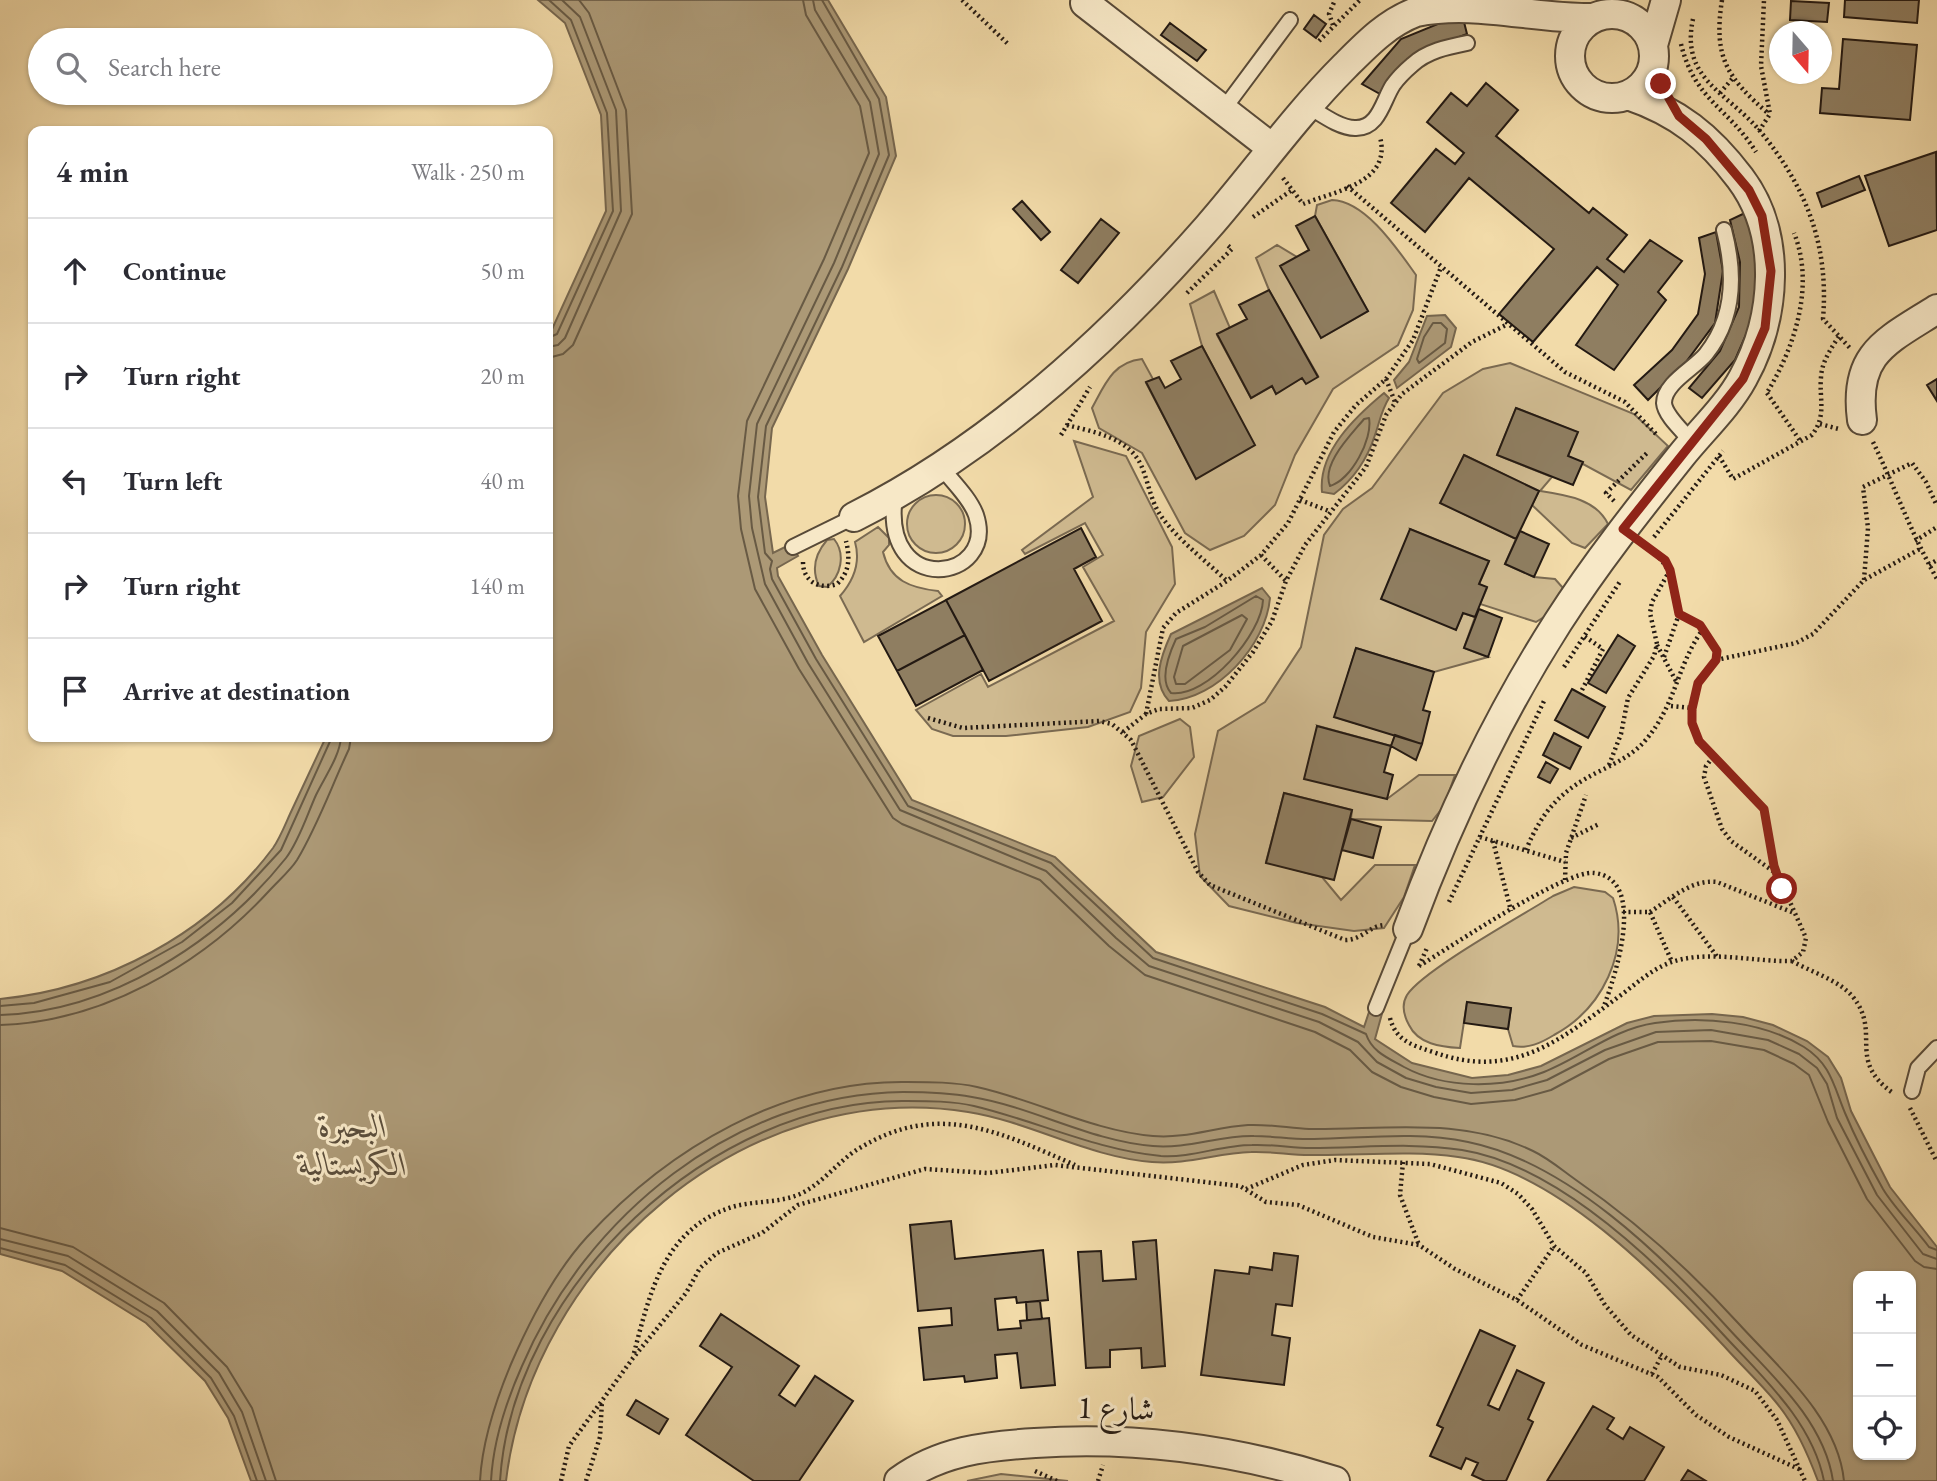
<!DOCTYPE html>
<html lang="en">
<head>
<meta charset="utf-8">
<style>
  body { margin:0; font-family:"EB Garamond",Amiri,serif; background:#f7f7f7; color:#2b2b33 }
  .controls { position:absolute; right:21px; bottom:21px; display:grid; overflow:hidden; border-radius:14px; box-shadow:0 2px 5px #0004 }
  .controls button { width:63px; height:63px; display:grid; place-items:center; padding:0; border:0; border-bottom:2px solid #e1e1e2; background:#fff; color:#2b2b33; font:35px sans-serif }
  .compass { position:absolute; left:1769px; top:21px; width:63px; height:63px; border-radius:50%; background:#fff; box-shadow:0 2px 5px #0004; rotate:160deg }
  .stop { position:absolute; width:21px; height:21px; margin:-16px; border:5px solid #8f2418; border-radius:50%; background:#fff }
  .stop.end { background:#8f2418; border-color:#fff; box-shadow:0 2px 7px #0008 }
  .list { margin:0; padding:0; list-style:none }
  h2 { display:flex; justify-content:space-between; align-items:center; height:91px; margin:0; padding:0 28px; font-size:30px }
  h2 small { font-size:23px; font-weight:400; color:#7c7c81 }
  .list li { display:grid; grid-template-columns:46px 1fr auto; gap:21px; align-items:center; box-sizing:border-box; height:105px; padding:0 28px; border-top:2px solid #e1e1e2 }
  .list b { display:block; font-size:26px; white-space:nowrap }
  .list em { font-size:23px; font-style:normal; color:#7c7c81 }
  .icon { flex:none; width:38px; height:38px; fill:none; stroke:currentColor; stroke-width:2; stroke-linecap:round; stroke-linejoin:round }
  .map { position:relative; flex:none; width:1937px; height:1481px; overflow:hidden }
  .search { position:absolute; background:#fff; box-shadow:0 2px 5px #0004; left:28px; top:28px; width:525px; height:77px; display:flex; align-items:center; gap:18px; box-sizing:border-box; padding:0 24px; border-radius:38px; color:#7c7c81; font-size:26px }
  .panel { position:absolute; background:#fff; box-shadow:0 2px 5px #0004; left:28px; top:126px; width:525px; height:616px; border-radius:14px }
  .map>svg:first-child { display:block }
  .green { fill:#cfba90; stroke:#7a6a52; stroke-width:2 }
  .water { fill:#ac9976; stroke:#76664e; stroke-width:2; fill-rule:evenodd }
  .lines { fill:none; stroke-linecap:round; stroke-linejoin:round }
  .shore { stroke:#685a44; stroke-width:2 }
  .building { fill:#8f7e61; stroke:#241a13; stroke-width:2 }
  .service-casing { stroke:#584a38; stroke-width:18 }
  .minor-casing { stroke:#584a38; stroke-width:32 }
  .path { stroke:#241a13; stroke-width:4.5; stroke-dasharray:2 3.5; stroke-linecap:butt }
  .service { stroke:#f7e8c7; stroke-width:14 }
  .minor { stroke:#f7e8c7; stroke-width:28 }
  .route { stroke:#8f2418; stroke-width:9 }
  .labels { text-anchor:middle; dominant-baseline:central; stroke-width:6; stroke-linejoin:round; paint-order:stroke }
  .street-label { font-size:32px; fill:#241a13; stroke:#f7e8c7 }
  .water-label { font-size:33px; font-style:italic; fill:#5a4d3b; stroke:#f7e8c7 }
</style>
</head>
<body>
<div class="map">
<svg width="1937" height="1481" viewBox="0 0 1937 1481">
  <rect width="100%" height="100%" fill="#f2dba9"/>
  <filter id="stains"><feTurbulence type="fractalNoise" baseFrequency=".00286" numOctaves="4"/><feColorMatrix values="0 0 0 0 .2 0 0 0 0 .09 0 0 0 0 .02 0 0 0 .5 -.17"/></filter>
  <radialGradient id="worn" r=".72"><stop offset=".6" stop-color="#630" stop-opacity="0"/><stop offset="1" stop-color="#630" stop-opacity=".3"/></radialGradient>
  <path class="green" d="M1332,200C1366,201 1398,250 1416,275L1413,310L1398,345L1333,389L1295,455L1275,505L1244,536L1210,550L1185,533L1142,453L1099,428L1092,408C1105,384 1113,362 1142,359L1153,379L1146,383L1196,478L1254,445L1202,346L1190,304L1214,291L1230,328L1217,335L1251,398L1272,386L1276,393L1302,378L1318,376L1269,290L1256,258L1277,245L1297,257L1321,338L1368,311L1315,216L1317,205Z
    M1510,363L1634,414L1668,446L1631,490L1568,456L1577,432L1516,408L1497,455L1552,477L1540,491C1566,495 1596,499 1608,524L1585,548L1572,543L1532,505L1539,491L1464,455L1441,503L1516,539L1505,564L1534,577L1555,579L1563,588L1552,612L1536,622L1480,604L1487,588L1479,584L1489,561L1410,529L1456,629L1463,613L1475,617L1464,648L1488,657L1434,672L1356,648L1335,717L1395,735L1391,746L1318,726L1387,799L1419,775H1455L1444,806L1432,821L1351,819L1352,810L1284,793L1266,862L1322,877L1341,900L1375,865H1415L1404,897L1384,928L1354,931L1297,923L1229,906L1200,876L1195,834L1218,731L1265,702L1301,647L1324,535L1343,509L1372,488L1443,393L1483,369Z
    M1074,441L1126,456L1172,547L1175,584L1146,632L1141,688L1130,712L1088,727L1006,736H953L932,729L916,710L981,674L988,687L1114,621L1083,567L1103,555L1085,523L1025,554L1022,550L1093,497Z
    M907 524a29 29 0 1 1 58 0a29 29 0 1 1-58 0Z
    M878,527L889,538V545L883,552C890,581 911,588 938,591L942,596L864,642L840,596C854,580 861,563 855,542Z
    M834,539C846,554 841,576 827,587L819,586C811,569 815,554 827,540Z
    M1180,719L1190,727L1194,757L1163,797L1142,802L1131,766L1139,736Z
    M1574,887L1605,892L1613,898C1631,952 1602,1009 1554,1035C1541,1043 1528,1049 1513,1046L1508,1029L1511,1008L1467,1002L1460,1048C1441,1047 1418,1044 1409,1025C1404,1016 1401,1005 1407,995C1423,970 1523,915 1553,896Z
    M1001,1474L1068,1481H967Z"/>
  <path class="water" d="M538,0H828L886,97L896,156L848,269L772,428L765,497L773,553L791,544L798,556L777,568L778,576L822,655L912,800L1055,857L1156,952L1325,1007L1364,1027L1371,1006L1383,1010L1375,1039L1412,1063L1472,1078L1508,1075L1541,1066L1627,1023L1654,1016L1712,1014L1743,1017L1773,1025L1807,1041L1828,1057L1841,1078L1851,1111L1890,1187L1937,1247V1481H1818C1807,1452 1795,1425 1775,1401C1759,1382 1741,1365 1724,1346C1660,1277 1554,1169 1458,1157C1408,1150 1359,1156 1309,1155C1290,1155 1270,1151 1251,1152C1217,1153 1187,1165 1152,1162C1088,1157 1031,1122 968,1112C746,1076 532,1264 506,1481H251L228,1418L205,1381L146,1323L62,1271L0,1254V999C105,989 209,934 273,848C280,838 285,825 290,814C302,788 314,763 326,737H548V338L606,211L601,115L565,23ZM1858,1276H1911V1455H1858Z
    M1445,315L1456,328L1451,347L1397,388L1394,380L1409,362L1427,316Z
    M1384,393L1389,398C1381,411 1380,421 1375,435C1367,460 1354,479 1334,494L1322,492C1318,452 1355,417 1384,393Z
    M1262,588L1270,598C1266,645 1217,699 1169,701C1151,682 1161,656 1171,634Z"/>
  <g class="lines">
    <path class="shore" d="M803,0L806,15L860,106L869,153L824,259L747,421L738,496L741,529L755,589L799,669L893,818L902,824L1040,880L1109,946L1145,975L1315,1032L1350,1050L1372,1072L1401,1087L1434,1097L1471,1104L1515,1100L1551,1090L1609,1059L1658,1042L1711,1041L1764,1050L1794,1064L1809,1075L1828,1122L1867,1199L1915,1261L1924,1267L1937,1269
      M813,0L815,10L870,102L879,154L834,263L757,424L749,496L752,528L765,584L808,663L900,810L1046,871L1116,938L1149,966L1319,1022L1358,1042L1377,1062L1406,1078L1436,1087L1471,1093L1512,1090L1547,1080L1605,1050L1656,1032L1711,1030L1768,1040L1799,1054L1817,1068L1827,1084L1837,1118L1877,1195L1923,1254L1937,1259
      M822,0L879,99L889,155L842,267L766,426L758,497L765,553L772,561L770,569L772,579L816,659L908,806L1051,863L1153,958L1322,1014L1366,1034C1372,1052 1388,1058 1404,1067C1445,1089 1501,1089 1544,1072C1582,1057 1613,1029 1655,1023C1703,1016 1762,1021 1804,1047C1831,1064 1834,1087 1845,1113C1855,1137 1870,1166 1883,1189C1895,1209 1915,1228 1929,1247L1937,1250
      M1433,323H1441L1447,329L1445,343L1419,363L1417,359L1424,337Z
      M548,338L557,334L613,211L607,113L571,20L549,0
      M548,347L558,345L565,338L621,211L616,110L580,17L562,0
      M548,358L563,354L573,345L632,214L626,110L589,13L579,0
      M1369,418C1373,439 1351,480 1330,486C1321,464 1351,435 1364,419Z
      M1256,596L1263,600C1262,634 1207,698 1171,693C1159,680 1169,654 1176,639L1205,627Z
      M1242,615L1247,619L1230,650L1185,684H1176L1174,677L1183,646Z
      M0,1006L34,1003L110,982L182,942L232,903L281,850L332,737
      M0,1015C110,1012 219,942 286,858C299,841 307,815 316,795C324,778 340,756 341,737
      M0,1025C102,1022 201,965 269,891C278,881 290,871 297,860C318,825 332,785 349,749L351,737
      M0,1228L73,1247L164,1303L227,1367L252,1408L276,1481
      M0,1239L68,1256L157,1311L219,1373L242,1412L266,1481
      M0,1248L65,1265L151,1318L211,1378L234,1416L257,1481
      M480,1481C482,1441 496,1400 511,1364C530,1320 555,1272 587,1237C669,1148 784,1080 907,1082C930,1082 955,1082 977,1087C1036,1100 1093,1131 1153,1136C1186,1139 1215,1127 1248,1125C1268,1124 1289,1128 1309,1129C1384,1130 1462,1116 1533,1151C1548,1158 1562,1170 1576,1180C1637,1222 1689,1269 1739,1324C1779,1368 1838,1418 1844,1481
      M491,1481C493,1442 506,1402 522,1366C586,1216 735,1094 903,1092C925,1092 950,1093 972,1097C1033,1107 1090,1141 1153,1146C1188,1149 1220,1135 1254,1136C1274,1136 1294,1140 1314,1139C1365,1138 1417,1131 1468,1142C1567,1162 1662,1255 1728,1328C1768,1372 1824,1419 1833,1481
      M500,1481C512,1288 713,1098 907,1101C928,1101 953,1101 974,1106C1037,1121 1096,1150 1161,1156C1192,1158 1221,1145 1252,1145C1272,1144 1292,1148 1311,1148C1362,1148 1411,1142 1462,1150C1557,1165 1657,1262 1720,1331C1760,1375 1812,1420 1824,1481"/>
  </g>
  <path class="building" d="M1845,0H1919L1917,23L1844,17Z
    M1791,1L1829,3L1827,22L1790,20Z
    M1462,14L1467,34L1417,53L1395,72L1380,94L1362,84L1401,39Z
    M1314,15L1326,24L1316,38L1304,29Z
    M1170,23L1206,50L1197,61L1161,35Z
    M1843,39L1917,45L1910,120L1820,113L1822,88L1839,89Z
    M1486,83L1518,110L1496,136L1589,213L1593,208L1627,235L1607,259L1624,272L1650,240L1682,261L1658,292L1666,300L1614,370L1576,345L1618,285L1597,267L1533,342L1499,314L1554,249L1469,178L1425,232L1391,203L1436,149L1455,164L1464,153L1427,122L1451,93L1467,106Z
    M1936,152L1937,230L1889,246L1865,176Z
    M1859,176L1865,190L1822,207L1817,193Z
    M1022,201L1050,232L1041,240L1013,209Z
    M1745,213L1758,257L1755,314L1735,360L1702,398L1689,388L1720,351L1739,307L1740,262L1730,220Z
    M1315,216L1368,311L1321,338L1280,266L1309,250L1296,226Z
    M1101,219L1119,233L1078,283L1061,270Z
    M1716,232L1723,271L1715,323L1686,362L1648,400L1634,385L1672,350L1698,314L1705,274L1699,238Z
    M1269,290L1318,377L1306,384L1302,378L1276,394L1272,386L1251,398L1217,334L1247,319L1239,305Z
    M1202,346L1255,445L1196,479L1146,382L1159,377L1165,388L1181,379L1171,361Z
    M1937,379V401L1927,385Z
    M1516,408L1578,432L1568,456L1583,462L1573,485L1497,455Z
    M1464,455L1539,491L1516,539L1440,503Z
    M1081,528L1096,557L1074,569L1102,621L989,681L946,600Z
    M1410,529L1489,561L1479,584L1487,587L1475,617L1463,613L1456,630L1381,599Z
    M1520,531L1549,544L1534,577L1505,564Z
    M946,600L965,635L897,671L878,636Z
    M1479,609L1502,618L1488,657L1464,648Z
    M965,635L983,670L916,706L897,671Z
    M1618,635L1635,646L1606,693L1588,683Z
    M1356,648L1434,672L1423,710L1430,712L1422,744L1334,717Z
    M1572,689L1605,707L1588,738L1555,720Z
    M1317,726L1391,746L1384,772L1393,775L1387,799L1304,779Z
    M1554,733L1581,747L1570,769L1543,755Z
    M1395,735L1422,744L1416,760L1391,746Z
    M1546,762L1558,769L1550,783L1538,777Z
    M1284,793L1352,810L1334,880L1266,863Z
    M1351,819L1381,827L1373,858L1342,850Z
    M1467,1002L1511,1008L1508,1029L1464,1023Z
    M951,1221L955,1259L1043,1250L1048,1300L1017,1303L1016,1297L995,1299L998,1330L1021,1328L1020,1321L1049,1318L1055,1385L1021,1388L1017,1353L995,1355L997,1378L965,1382L964,1376L924,1380L919,1328L952,1325L951,1308L918,1311L910,1225Z
    M1156,1240L1165,1366L1142,1368L1141,1348L1110,1350V1367L1086,1368L1078,1252L1101,1251L1103,1281L1136,1279L1133,1242Z
    M1274,1253L1298,1256L1292,1306L1276,1304L1272,1335L1290,1338L1284,1385L1201,1375L1215,1270L1249,1274L1250,1267L1272,1270Z
    M1040,1301L1042,1319L1027,1320L1026,1302Z
    M721,1314L799,1366L779,1395L795,1406L815,1376L853,1401L799,1481H754L686,1435L732,1367L700,1346Z
    M1480,1330L1515,1346L1488,1405L1499,1410L1517,1370L1544,1383L1528,1419L1533,1422L1506,1481H1485L1472,1475L1478,1463L1466,1458L1461,1469L1430,1456L1443,1428L1437,1425Z
    M636,1400L668,1419L659,1434L627,1415Z
    M1593,1406L1614,1418L1607,1429L1623,1439L1630,1427L1664,1447L1644,1481H1547Z
    M1688,1470L1706,1481H1681Z"/>
  <g class="lines">
    <defs>
      <path id="service" d="M1306,105C1320,113 1339,128 1355,128C1379,129 1383,100 1393,85C1398,78 1405,71 1412,65C1427,51 1447,47 1467,43
        M1223,110L1290,20
        M1692,442C1684,432 1665,416 1664,403C1664,383 1695,368 1706,354C1735,318 1735,272 1724,230
        M895,496C880,599 998,582 976,515C970,498 952,481 941,467
        M793,547L854,517
        M1376,1008L1408,929
        M1912,1091L1918,1068L1937,1048"/>
      <path id="minor" d="M1085,3L1272,148
        M1570 56a42 42 0 1 1 84 0a42 42 0 1 1-84 0Z
        M1653,45L1666,0
        M1862,420C1853,353 1887,341 1937,309
        M854,517C991,448 1108,341 1208,227C1255,173 1295,116 1345,66C1367,44 1387,23 1416,12C1476,0 1531,19 1593,18
        M1408,929C1448,821 1496,719 1558,622C1596,563 1638,510 1681,456C1701,431 1728,406 1743,378C1776,318 1783,235 1740,178C1709,137 1678,112 1628,95
        M899,1481C940,1451 986,1446 1035,1443C1137,1436 1237,1450 1335,1481"/>
    </defs>
    <use href="#service" class="service-casing"/>
    <use href="#minor" class="minor-casing"/>
    <path class="path" d="M962,0L1009,45
      M1722,0C1713,57 1727,78 1769,114
      M1693,19C1680,79 1727,92 1760,131C1807,188 1829,246 1823,319L1850,348
      M1333,25L1329,14L1335,0
      M1319,41L1360,0
      M1681,44C1695,101 1728,107 1756,152
      M1720,93L1732,79
      M1759,131L1770,114L1761,66L1764,0
      M1283,178L1303,204C1335,191 1392,183 1380,137
      M1347,186L1565,372L1625,402L1656,434
      M1253,217L1292,190
      M1187,293L1232,249L1226,244
      M1386,379L1395,402
      M1768,391C1795,346 1815,285 1794,233
      M1767,393L1801,442
      M1820,424L1839,429
      M1067,425C1093,432 1128,437 1141,465C1149,483 1150,500 1161,516C1178,540 1206,561 1227,581
      M1061,435L1090,387
      M1873,442C1895,488 1912,535 1937,579
      M1719,456L1733,479L1812,435C1827,415 1819,400 1821,377C1822,361 1831,349 1839,336
      M1300,500L1329,511
      M1614,501L1606,493L1649,451
      M1654,537L1723,451
      M1915,541L1937,527
      M1261,555L1286,581
      M803,562C803,582 820,590 837,584C850,572 850,557 846,541
      M1929,565L1937,560
      M1864,580L1868,528L1863,487L1912,463L1926,482L1937,506
      M1657,645L1677,683
      M1664,657L1679,614
      M1716,660L1796,643L1813,634L1864,580L1920,549
      M1564,667L1621,580
      M1582,690L1603,649L1584,636
      M1671,706L1692,708
      M1146,714L1163,628L1176,613L1227,581L1261,555L1288,523L1334,432L1356,405L1386,379L1413,340L1441,267
      M928,718L963,728L1099,721L1112,724L1131,740L1198,872L1210,885L1345,940C1362,940 1369,926 1384,925
      M1123,732L1146,714L1159,709L1192,708L1210,700L1225,687L1253,652L1272,621L1286,581L1305,545L1366,467L1386,415L1402,394L1472,342L1508,324
      M1713,757L1706,766L1704,777L1722,829L1731,841L1777,874
      M1609,765L1621,734L1628,698L1654,656L1657,644L1650,613L1652,602L1670,570
      M1480,837L1565,862
      M1571,838L1599,824
      M1493,841L1511,911
      M1526,850C1542,811 1561,790 1600,771C1616,763 1632,755 1644,742C1676,706 1676,667 1703,629
      M1565,880L1566,853L1586,795
      M1673,897L1718,958
      M1449,902L1544,701
      M1623,912H1650L1672,962
      M1650,912C1670,899 1692,879 1717,882L1794,913
      M1792,961C1811,972 1839,980 1853,997C1882,1033 1846,1060 1893,1093
      M1419,966L1427,948
      M1419,966C1449,948 1566,869 1594,873C1648,879 1615,976 1604,1006
      M1390,1018C1396,1041 1412,1045 1433,1052C1513,1081 1560,1040 1621,995C1637,983 1651,970 1669,963C1706,949 1753,962 1792,961L1803,952L1806,938L1774,866L1764,809L1699,741L1692,723L1698,683L1716,660L1717,651L1701,625L1679,614C1671,580 1675,567 1643,544
      M1910,1108L1937,1162
      M1403,1162L1400,1195L1419,1245
      M1246,1189L1303,1165L1335,1160L1430,1164L1501,1183L1518,1194L1532,1209L1554,1246L1586,1273L1605,1305L1631,1335L1680,1367L1721,1375L1755,1391L1777,1420L1805,1481
      M1517,1300L1554,1246
      M634,1353C650,1292 664,1229 732,1207C752,1201 775,1203 795,1196C819,1188 837,1162 858,1149C938,1100 999,1132 1075,1165
      M1652,1374L1661,1357
      M1035,1471L1057,1481
      M561,1481L569,1446L633,1358L686,1293L700,1268L717,1253L762,1233L798,1205L925,1169L988,1173L1055,1165L1240,1186L1266,1202L1298,1205L1373,1237L1419,1245L1455,1269L1517,1300L1582,1345L1658,1377L1696,1415L1729,1437L1801,1470
      M586,1481L600,1437L602,1401
      M1098,1481L1103,1465"/>
    <use href="#service" class="service"/>
    <use href="#minor" class="minor"/>
  </g>
  <g class="lines">
    <path class="route" d="M1661,84L1679,116L1706,139L1749,190L1762,216L1771,271L1765,328L1743,379L1623,529L1665,560L1670,570L1679,614L1700,625L1717,651L1716,660L1698,683L1692,709V723L1699,741L1764,809L1774,866L1782,889"/>
  </g>
  <g class="labels">
    <g class="street-label">
      <text transform="translate(1116 1408) rotate(2)">شارع 1</text>
    </g>
    <g class="water-label">
      <text x="353" y="1125">البحيرة<tspan x="353" dy="38">الكريستالية</tspan></text>
    </g>
  </g>
  <rect width="100%" height="100%" filter="url(#stains)"/>
  <rect width="100%" height="100%" fill="url(#worn)"/>
</svg>
<div class="controls">
<button>+</button>
<button>−</button>
<button><svg class="icon" aria-label="locate" viewBox="0 0 24 24"><circle cx="12" cy="12" r="6"/><path d="M12 2v4M12 18v4M2 12h4M18 12h4"/></svg></button>
</div>
<svg class="compass" viewBox="-18 -18 36 36"><path d="M0-13l5 13h-10z" fill="#e53935"/><path d="M0 13l5-13h-10z" fill="#7c7c81"/></svg>
<div class="stop" style="left:1782px;top:889px"></div>
<div class="stop end" style="left:1661px;top:84px"></div>
<div class="search"><svg class="icon" aria-label="search" viewBox="0 0 24 24"><circle cx="10" cy="10" r="6"/><path d="M15 15l6 6"/></svg>Search here</div>
<section class="panel">
<h2>4 min<small>Walk · 250 m</small></h2>
<ul class="list">
<li><svg class="icon" aria-label="ahead" viewBox="0 0 24 24"><path d="M12 20V5M6 11l6-6 6 6"/></svg><div><b>Continue</b></div><em>50 m</em></li>
<li><svg class="icon" aria-label="right" viewBox="0 0 24 24"><path d="M7 20v-9h11M14 6l5 5-5 5"/></svg><div><b>Turn right</b></div><em>20 m</em></li>
<li><svg class="icon" aria-label="left" viewBox="0 0 24 24"><path d="M17 20v-9H6M10 6l-5 5 5 5"/></svg><div><b>Turn left</b></div><em>40 m</em></li>
<li><svg class="icon" aria-label="right" viewBox="0 0 24 24"><path d="M7 20v-9h11M14 6l5 5-5 5"/></svg><div><b>Turn right</b></div><em>140 m</em></li>
<li><svg class="icon" aria-label="arrive" viewBox="0 0 24 24"><path d="M6 21V4h12l-3 4 3 4H6"/></svg><div><b>Arrive at destination</b></div></li>
</ul>
</section>
</div>
</body>
</html>
